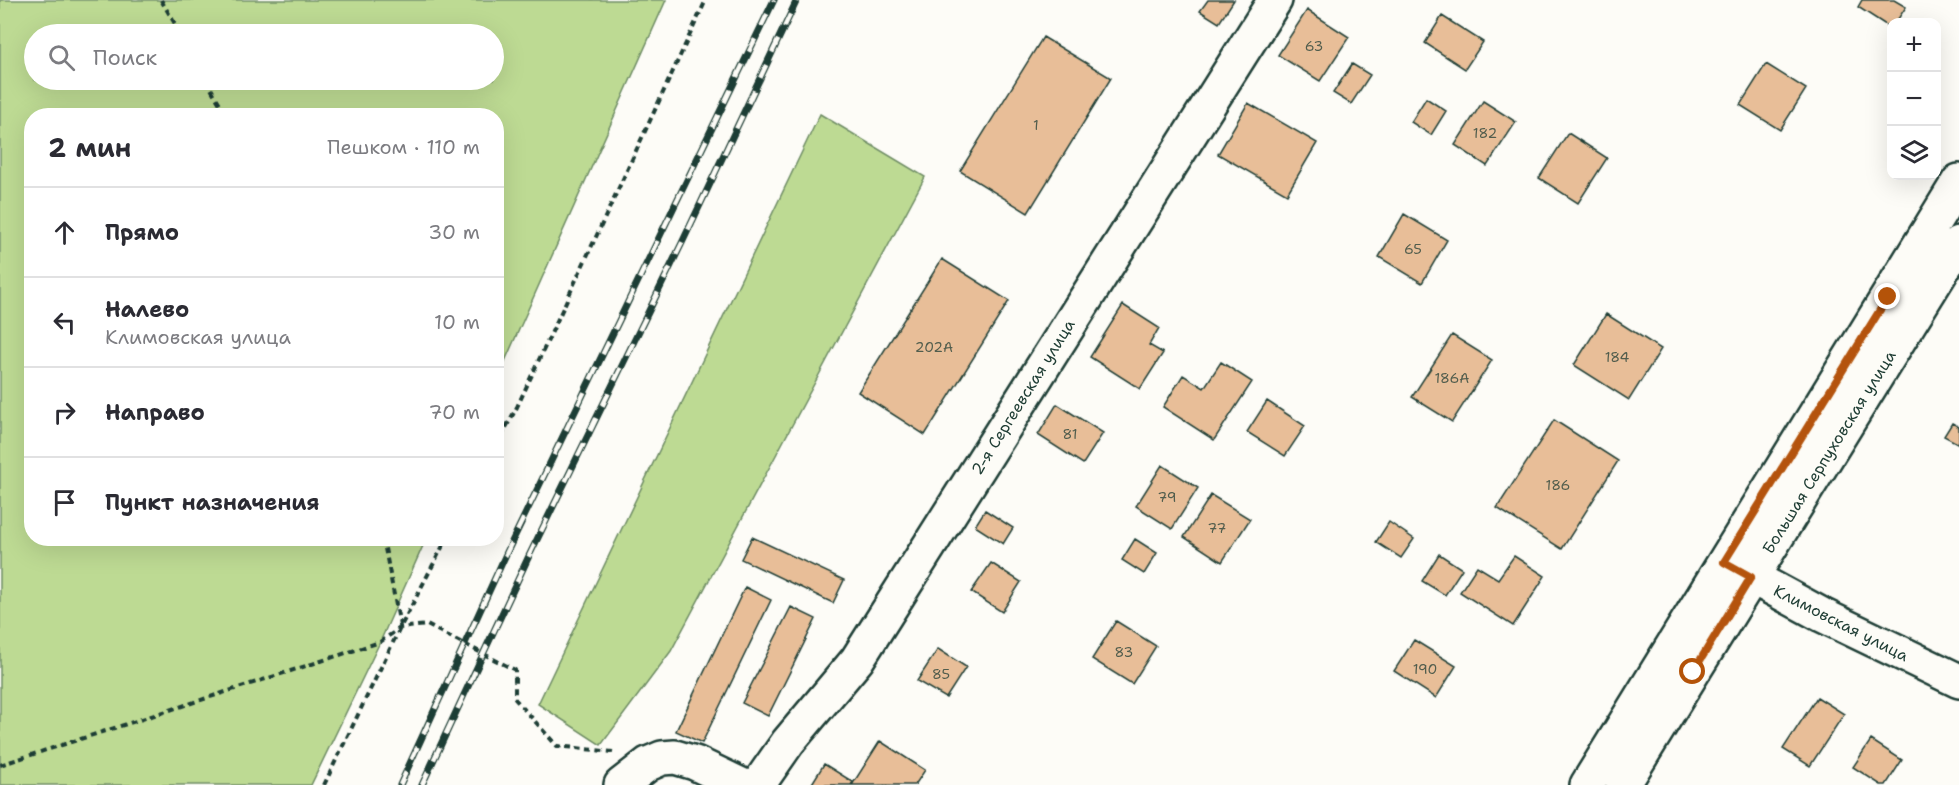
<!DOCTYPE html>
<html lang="ru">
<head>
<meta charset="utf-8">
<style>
  body { margin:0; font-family:"Shantell Sans",sans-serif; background:#f2f2f3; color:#2b2b33 }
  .controls { position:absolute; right:18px; top:18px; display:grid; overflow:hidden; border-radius:12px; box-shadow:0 6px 24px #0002 }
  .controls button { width:54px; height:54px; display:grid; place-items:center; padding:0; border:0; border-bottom:2px solid #e1e1e2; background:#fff; color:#2b2b33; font:30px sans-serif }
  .stop { position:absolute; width:18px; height:18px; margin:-14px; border:4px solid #b45309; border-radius:50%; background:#fff }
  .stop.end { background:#b45309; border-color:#fff; box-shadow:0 2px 6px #0008 }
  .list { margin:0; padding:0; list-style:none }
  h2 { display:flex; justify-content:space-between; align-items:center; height:78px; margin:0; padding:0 24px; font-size:26px }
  h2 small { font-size:20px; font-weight:400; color:#7c7c81 }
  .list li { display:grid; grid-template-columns:39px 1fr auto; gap:18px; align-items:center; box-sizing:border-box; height:90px; padding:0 24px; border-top:2px solid #e1e1e2 }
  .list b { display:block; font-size:22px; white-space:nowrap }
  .list p { margin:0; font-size:20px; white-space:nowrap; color:#7c7c81 }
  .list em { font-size:20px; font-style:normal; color:#7c7c81 }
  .icon { flex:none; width:33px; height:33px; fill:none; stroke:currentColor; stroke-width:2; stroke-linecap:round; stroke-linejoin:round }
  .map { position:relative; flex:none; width:1959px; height:785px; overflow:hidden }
  .search { position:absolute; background:#fff; box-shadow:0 6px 24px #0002; left:24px; top:24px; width:480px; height:66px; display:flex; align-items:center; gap:15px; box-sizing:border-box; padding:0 21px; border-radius:33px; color:#7c7c81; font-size:22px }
  .panel { position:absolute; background:#fff; box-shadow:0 6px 24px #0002; left:24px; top:108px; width:480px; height:438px; border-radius:24px }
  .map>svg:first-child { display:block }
  .green { fill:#bdda93; stroke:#6e8c64; stroke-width:1.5; fill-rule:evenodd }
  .building { fill:#e8be98; stroke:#1f3d34; stroke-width:1.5 }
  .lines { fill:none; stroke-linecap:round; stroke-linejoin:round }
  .minor-casing { stroke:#1f3d34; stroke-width:38 }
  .tertiary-casing { stroke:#1f3d34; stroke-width:38 }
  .primary-casing { stroke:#1f3d34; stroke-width:38 }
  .path { stroke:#1f3d34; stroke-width:4; stroke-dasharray:6 4.5; stroke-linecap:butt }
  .minor { stroke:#fdfcf7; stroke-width:33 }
  .tertiary { stroke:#fdfcf7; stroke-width:33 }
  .primary { stroke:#fdfcf7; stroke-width:33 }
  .rail-casing { stroke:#1f3d34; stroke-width:7 }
  .rail { stroke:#fdfcf7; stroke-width:4.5; stroke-dasharray:14; stroke-linecap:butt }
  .route { stroke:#b45309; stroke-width:8 }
  .labels { text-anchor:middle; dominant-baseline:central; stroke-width:6; stroke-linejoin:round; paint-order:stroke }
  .number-label { font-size:14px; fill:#515d4d }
  .street-label { font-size:16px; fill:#1f3d34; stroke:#fdfcf7 }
</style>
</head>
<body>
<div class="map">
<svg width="1959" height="785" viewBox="0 0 1959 785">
  <rect width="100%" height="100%" fill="#fdfcf7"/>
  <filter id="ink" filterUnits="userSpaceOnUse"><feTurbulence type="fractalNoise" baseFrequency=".0167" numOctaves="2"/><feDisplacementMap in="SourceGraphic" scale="12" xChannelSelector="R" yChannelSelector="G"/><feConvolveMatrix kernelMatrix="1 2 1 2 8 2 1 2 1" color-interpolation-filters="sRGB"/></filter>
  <g filter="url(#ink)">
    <path class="green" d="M0,0H666L497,379L496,116H32V538L426,539L380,642L311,785H0ZM34,34H494V80H34Z
      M820,114L925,177L671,651L601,745L538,704Z"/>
    <path class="building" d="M1208,0H1234L1219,23L1200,11Z
      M1862,0H1894L1906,7L1896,22H1892V29L1858,7Z
      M1307,10L1349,37L1320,81L1278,55Z
      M1442,16L1483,42L1465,69L1425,43Z
      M1043,37L1111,78L1028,213L960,171Z
      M1352,64L1370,75L1351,104L1333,93Z
      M1766,64L1806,89L1780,130L1740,105Z
      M1426,98L1446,111L1431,135L1411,122Z
      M1483,101L1516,122L1487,166L1455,145Z
      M1248,103L1317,143L1287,194L1218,154Z
      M1568,133L1607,158L1578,203L1539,178Z
      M1404,214L1447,240L1422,283L1379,257Z
      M942,259L1009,301L925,435L858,392Z
      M1123,305L1159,328L1149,345L1163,353L1140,389L1090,357Z
      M1606,314L1661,349L1629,400L1574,365Z
      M1452,335L1492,360L1452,422L1412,397Z
      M1221,362L1252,382L1214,440L1163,407L1183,375L1204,388Z
      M1267,401L1305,426L1285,456L1247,432Z
      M1057,404L1103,433L1083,464L1038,435Z
      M1554,420L1618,461L1562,549L1497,508Z
      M1952,423L1959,427V444L1944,436Z
      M1162,465L1198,488L1172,529L1136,506Z
      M1211,495L1250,519L1222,562L1184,537Z
      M985,510L1013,528L1003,544L975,526Z
      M1389,522L1414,539L1401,558L1376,542Z
      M752,537L844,580L833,603L741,559Z
      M1135,539L1157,553L1144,574L1122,560Z
      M1439,554L1462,569L1445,595L1422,581Z
      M1514,556L1545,576L1513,626L1460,592L1477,566L1498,579Z
      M991,563L1021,582L1002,612L971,592Z
      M745,587L771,600L702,743L676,731Z
      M791,607L816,619L768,716L742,703Z
      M1116,621L1156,646L1132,684L1092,659Z
      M1414,640L1456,666L1436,698L1394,671Z
      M938,649L966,667L946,698L917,681Z
      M1817,697L1844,714L1810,766L1783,749Z
      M1871,740L1902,760L1886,785H1881L1853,767Z
      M880,741L925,770L915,785H852Z
      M824,764L853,782L851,785H811Z"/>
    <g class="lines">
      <defs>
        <path id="minor" d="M621,785L648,764L662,758L675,757L695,763L741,785
          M758,785L788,742L857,660L1275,0"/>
        <path id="tertiary" d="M1726,563L1822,615L1959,681"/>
        <path id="primary" d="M1587,785L1959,181
          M1623,785L1959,243"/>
      </defs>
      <use href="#minor" class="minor-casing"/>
      <use href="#tertiary" class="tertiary-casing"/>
      <use href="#primary" class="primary-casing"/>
      <path class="path" d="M161,0L181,34
        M206,80L227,116
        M496,446L517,407L706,0
        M383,538L400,626
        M0,765L380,642L400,628L427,625L515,670V699L557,746L613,752
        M324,785L400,628L447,538"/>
      <use href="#minor" class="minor"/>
      <use href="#tertiary" class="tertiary"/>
      <use href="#primary" class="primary"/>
      <defs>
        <path id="rail" d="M400,785L507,552L774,0
          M422,785L528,558L682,243L797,0"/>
      </defs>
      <use href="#rail" class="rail-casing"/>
      <use href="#rail" class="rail"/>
    </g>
  </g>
  <g class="lines" filter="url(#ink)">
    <path class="route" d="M1693,672L1751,577L1724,562L1888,297"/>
  </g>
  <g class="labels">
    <g class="number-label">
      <text x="1314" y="46">63</text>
      <text x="1036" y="125">1</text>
      <text x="1485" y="133">182</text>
      <text x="1413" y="249">65</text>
      <text x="934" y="347">202А</text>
      <text x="1617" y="357">184</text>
      <text x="1452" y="378">186А</text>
      <text x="1070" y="434">81</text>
      <text x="1558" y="485">186</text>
      <text x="1167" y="497">79</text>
      <text x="1217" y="528">77</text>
      <text x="1124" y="652">83</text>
      <text x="1425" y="669">190</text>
      <text x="941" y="674">85</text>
    </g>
    <g class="street-label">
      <text transform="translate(1023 397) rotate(-58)">2-я Сергеевская улица</text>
      <text transform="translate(1829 452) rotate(-58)">Большая Серпуховская улица</text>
      <text transform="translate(1841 623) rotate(27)">Климовская улица</text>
    </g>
  </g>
</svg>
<div class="controls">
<button>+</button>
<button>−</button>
<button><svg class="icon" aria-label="layers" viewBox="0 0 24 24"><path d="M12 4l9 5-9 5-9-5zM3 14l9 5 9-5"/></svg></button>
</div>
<div class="stop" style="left:1693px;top:672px"></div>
<div class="stop end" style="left:1888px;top:297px"></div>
<div class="search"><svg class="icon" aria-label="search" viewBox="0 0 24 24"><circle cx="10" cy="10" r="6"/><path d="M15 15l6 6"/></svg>Поиск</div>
<section class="panel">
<h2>2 мин<small>Пешком · 110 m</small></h2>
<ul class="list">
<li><svg class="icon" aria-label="ahead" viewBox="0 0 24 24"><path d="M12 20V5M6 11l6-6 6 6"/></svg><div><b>Прямо</b></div><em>30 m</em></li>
<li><svg class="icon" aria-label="left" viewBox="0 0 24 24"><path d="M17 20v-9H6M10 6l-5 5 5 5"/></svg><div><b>Налево</b><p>Климовская улица</p></div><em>10 m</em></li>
<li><svg class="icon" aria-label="right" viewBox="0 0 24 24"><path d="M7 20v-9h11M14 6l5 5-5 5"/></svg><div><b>Направо</b></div><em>70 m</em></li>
<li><svg class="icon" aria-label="arrive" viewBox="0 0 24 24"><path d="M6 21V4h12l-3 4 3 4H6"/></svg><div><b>Пункт назначения</b></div></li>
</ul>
</section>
</div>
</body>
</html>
